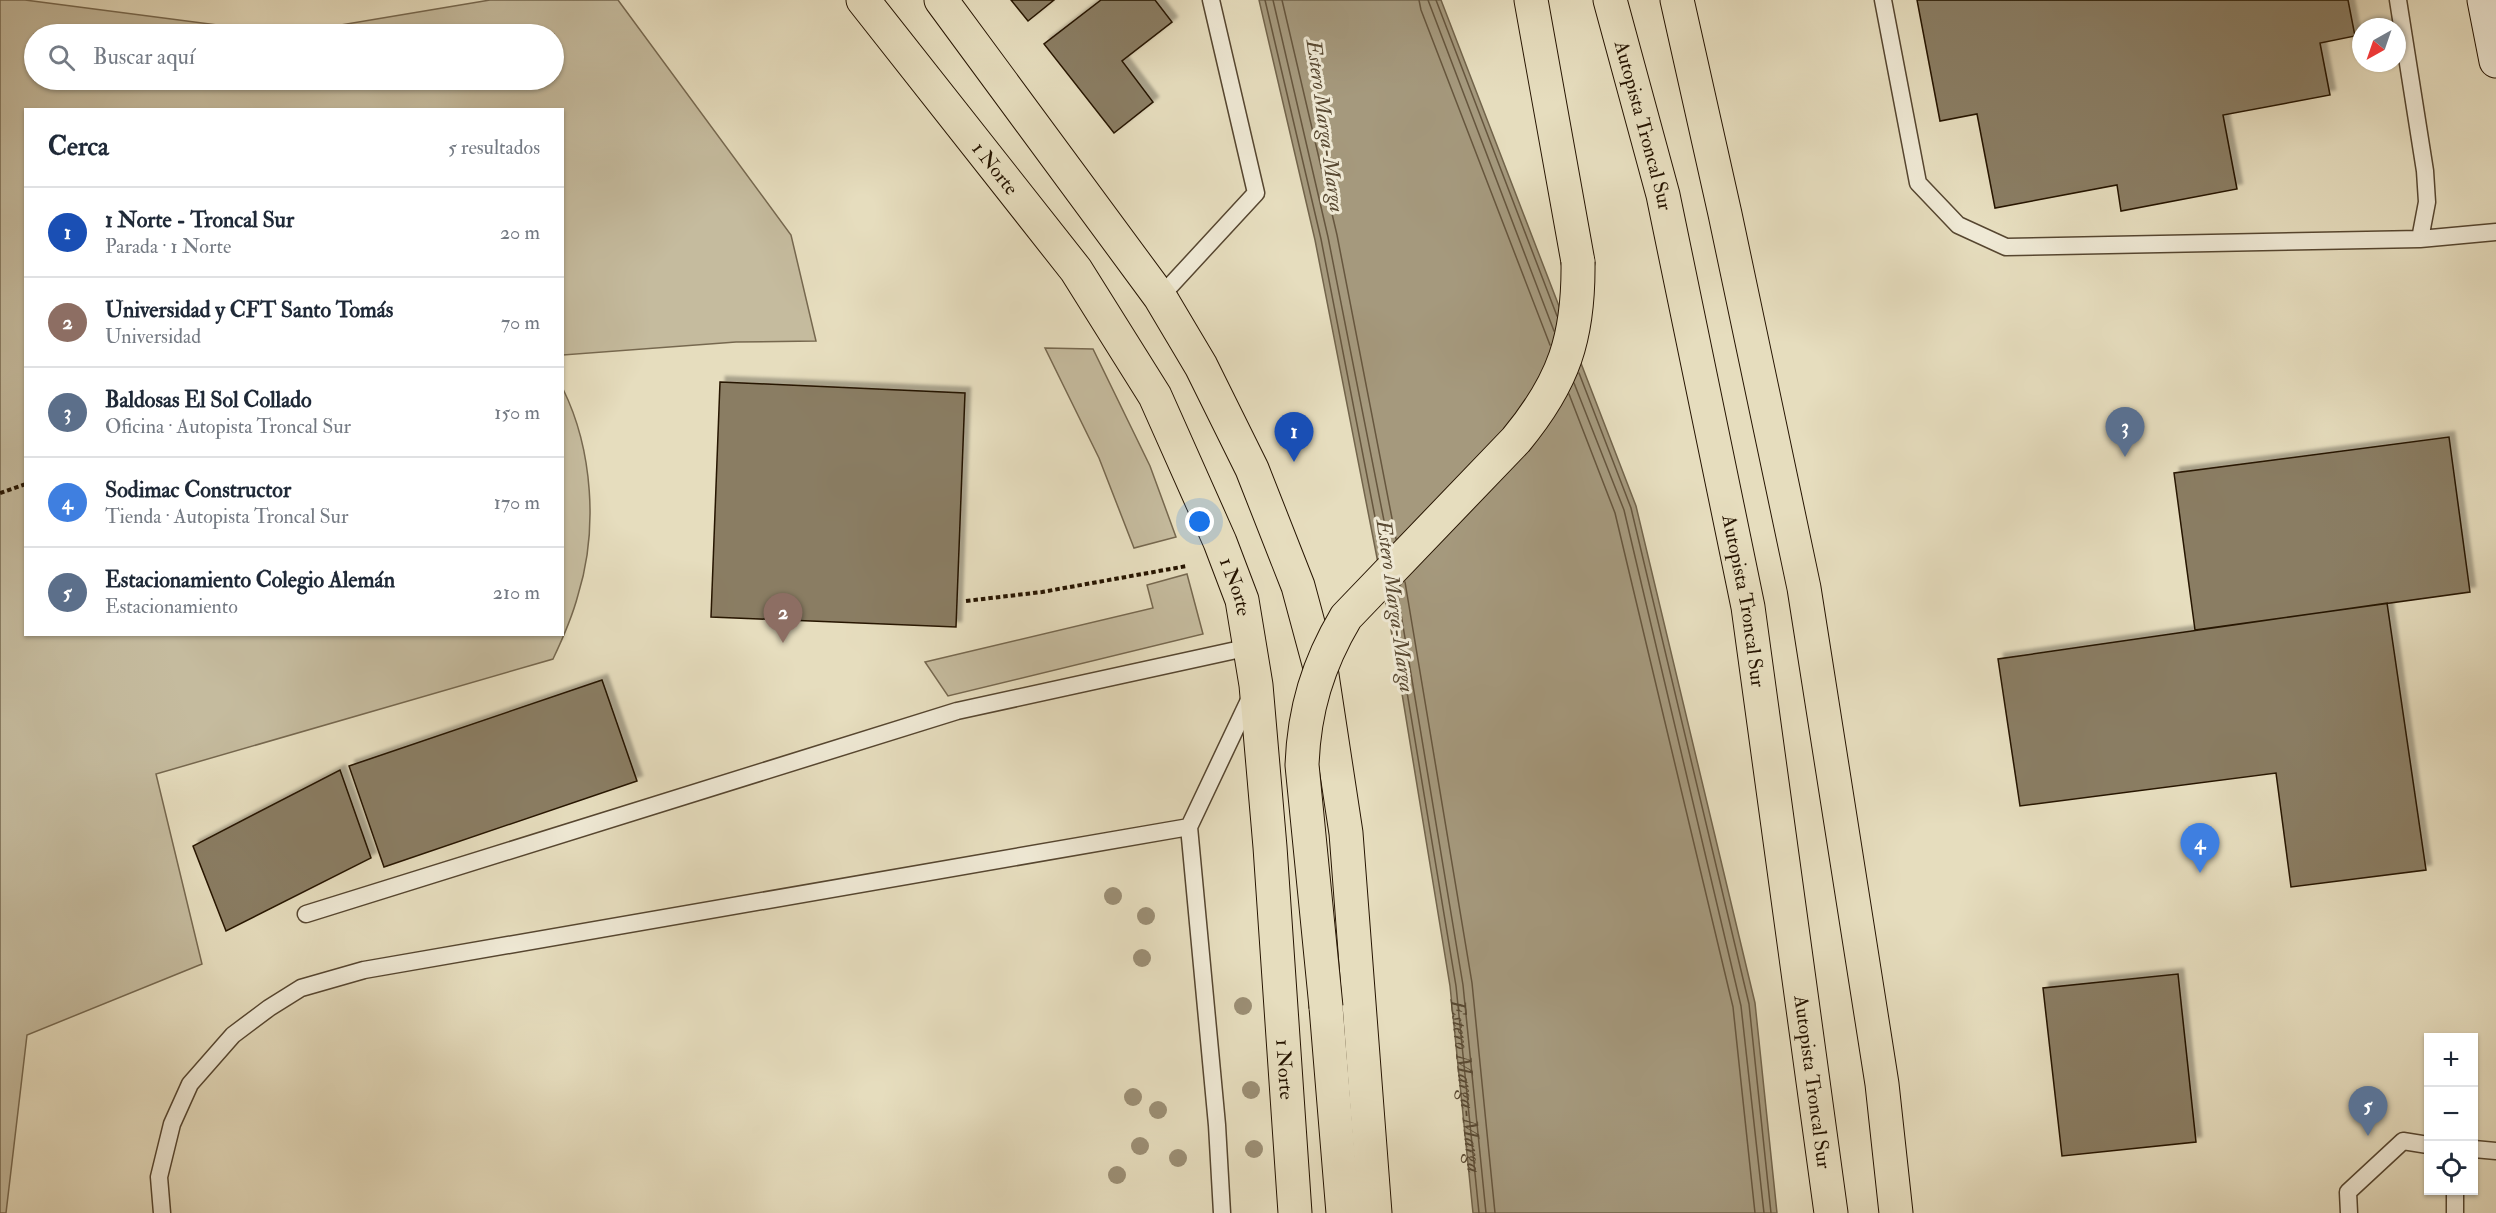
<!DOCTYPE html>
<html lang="es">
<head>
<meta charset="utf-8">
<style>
  body { margin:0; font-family:"IM FELL Double Pica",serif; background:#f6f6f7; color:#1f2937 }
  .controls { position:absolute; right:18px; bottom:18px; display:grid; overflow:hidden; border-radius:0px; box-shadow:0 2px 4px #0004 }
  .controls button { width:54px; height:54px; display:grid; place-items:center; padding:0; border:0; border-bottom:2px solid #e0e1e3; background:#fff; color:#1f2937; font:30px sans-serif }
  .compass { position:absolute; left:2352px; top:18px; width:54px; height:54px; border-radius:50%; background:#fff; box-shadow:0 2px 4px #0004; rotate:220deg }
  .you { position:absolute; left:1200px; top:522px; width:21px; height:21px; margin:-15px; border:4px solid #fff; border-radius:50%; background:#1a73e8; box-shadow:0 0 0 9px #1a73e833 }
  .badge { display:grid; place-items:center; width:39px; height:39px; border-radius:50%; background:#8f2418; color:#fff; font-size:20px; font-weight:700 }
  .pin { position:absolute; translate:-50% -50px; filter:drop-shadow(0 2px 3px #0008) }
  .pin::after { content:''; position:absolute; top:32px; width:21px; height:18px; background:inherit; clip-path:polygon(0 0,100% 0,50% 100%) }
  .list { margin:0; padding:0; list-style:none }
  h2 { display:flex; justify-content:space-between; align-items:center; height:78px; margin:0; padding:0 24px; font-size:26px }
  h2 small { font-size:20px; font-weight:400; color:#747a83 }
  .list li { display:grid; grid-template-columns:39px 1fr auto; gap:18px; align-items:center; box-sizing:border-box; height:90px; padding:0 24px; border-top:2px solid #e0e1e3 }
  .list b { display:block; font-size:22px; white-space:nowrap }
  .list p { margin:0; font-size:20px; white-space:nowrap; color:#747a83 }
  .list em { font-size:20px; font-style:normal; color:#747a83 }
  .icon { flex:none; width:33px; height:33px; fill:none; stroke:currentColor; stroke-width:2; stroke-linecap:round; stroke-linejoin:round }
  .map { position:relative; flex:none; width:2496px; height:1213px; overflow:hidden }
  .search { position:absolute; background:#fff; box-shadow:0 2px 4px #0004; left:24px; top:24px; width:540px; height:66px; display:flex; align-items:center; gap:15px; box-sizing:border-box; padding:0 21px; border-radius:33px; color:#747a83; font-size:22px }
  .panel { position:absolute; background:#fff; box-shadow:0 2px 4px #0004; left:24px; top:108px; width:540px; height:528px; border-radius:0px }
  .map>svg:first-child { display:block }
  .green { fill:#c5bb9e; stroke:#76684f; stroke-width:1.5; fill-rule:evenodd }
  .water { fill:#a5997d; stroke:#72644b; stroke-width:1.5 }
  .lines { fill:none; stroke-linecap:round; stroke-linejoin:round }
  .shore { stroke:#66563e; stroke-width:1.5 }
  .building { fill:#8a7d63; stroke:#261400; stroke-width:1.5; filter:url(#shadow) }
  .service-casing { stroke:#564630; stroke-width:19 }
  .secondary-casing { stroke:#261400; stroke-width:35 }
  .primary-casing { stroke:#261400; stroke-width:35 }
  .motorway-casing { stroke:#261400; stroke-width:35 }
  .path { stroke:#261400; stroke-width:4; stroke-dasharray:4.5 3; stroke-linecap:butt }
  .service { stroke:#efe9d5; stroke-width:16 }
  .secondary { stroke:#efe9d5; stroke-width:33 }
  .primary { stroke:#e6ddbe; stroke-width:33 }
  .motorway { stroke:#e6ddbe; stroke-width:33 }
  .motorway-bridge-casing { stroke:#261400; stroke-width:35; stroke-linecap:butt }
  .motorway-bridge { stroke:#e6ddbe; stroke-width:33 }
  .tree { fill:#9b8e74 }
  .labels { text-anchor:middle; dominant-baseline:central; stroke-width:6; stroke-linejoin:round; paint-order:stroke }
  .street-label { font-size:20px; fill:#261400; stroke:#efe9d5 }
  .water-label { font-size:21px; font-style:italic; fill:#594932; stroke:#efe9d5 }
</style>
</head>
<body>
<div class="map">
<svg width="2496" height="1213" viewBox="0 0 2496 1213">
  <defs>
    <filter id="shadow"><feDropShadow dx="5.5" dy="-5.5" stdDeviation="1.5" flood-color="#0004"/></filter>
  </defs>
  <rect width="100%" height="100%" fill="#e6ddbe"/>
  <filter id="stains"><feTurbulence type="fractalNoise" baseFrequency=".00333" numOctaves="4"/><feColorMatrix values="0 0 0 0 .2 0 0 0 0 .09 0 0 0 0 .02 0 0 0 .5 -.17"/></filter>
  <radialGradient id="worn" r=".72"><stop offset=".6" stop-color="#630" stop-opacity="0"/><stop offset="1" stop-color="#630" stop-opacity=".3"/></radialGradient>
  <path class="green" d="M0,0H25L287,34L490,0H618L791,235L816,341L736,342L563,355L562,110H26V634H562L563,389C593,450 598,531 578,595C572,618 563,638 553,659L156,774L202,964L27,1035L6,1213H0ZM554,34V80H34V34Z
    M1045,348L1093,349L1150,466L1176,537L1134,548L1099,458Z
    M1187,574L1203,634L948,696L925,662L1153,608L1147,585Z"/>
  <path class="water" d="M1259,0H1441L1636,506L1755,1003L1777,1213H1473L1450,986L1394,645L1315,240Z"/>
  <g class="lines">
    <g class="shore">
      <path d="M1265,0L1321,239L1382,553"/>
      <path d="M1273,0L1328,237L1389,546"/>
      <path d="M1282,0L1337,235L1396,539"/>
      <path d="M1419,0L1421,10L1550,345"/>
      <path d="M1428,0L1554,331"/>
      <path d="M1436,0L1557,316"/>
      <path d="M1579,373L1631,508L1749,1004L1771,1213"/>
      <path d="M1574,383L1624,510L1741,1006L1764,1213"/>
      <path d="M1569,394L1615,513L1733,1007L1755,1213"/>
      <path d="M1405,582L1472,983L1495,1213"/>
      <path d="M1397,590L1463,985L1486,1213"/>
      <path id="s1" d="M1391,596L1456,986L1479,1213"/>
    </g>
  </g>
  <path class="building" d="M1011,0H1054L1028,21Z
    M1101,0H1155L1172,22L1122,61L1153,102L1114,133L1044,44Z
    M1917,0H2348L2355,36L2320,43L2330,95L2223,115L2237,189L2121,211L2117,185L1995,208L1977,114L1940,121Z
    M720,382L965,393L956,627L711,617Z
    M2449,437L2470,592L2195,630L2174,473Z
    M2387,603L2426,870L2291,887L2276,773L2020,806L1998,659Z
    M602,680L637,781L384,867L349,766Z
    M340,770L371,858L226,931L193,846Z
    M2178,974L2196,1142L2062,1156L2043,988Z"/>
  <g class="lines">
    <defs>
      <path id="service" d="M1883,0L1918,183L1958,225L2006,247L2420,239L2496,232
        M2398,0L2425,171L2427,202L2420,239
        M1160,297L1256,193L1211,0
        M306,914L957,711L1250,647
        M2474,1149L2496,1151
        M2455,1190V1213
        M162,1213L159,1177L172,1124L190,1084L233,1035L269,1008L301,988L364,970L1189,827
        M1222,1213L1217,1125L1189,827L1251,696
        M2349,1213L2348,1192L2403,1141L2428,1145"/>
      <path id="secondary" d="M2484,0L2496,61"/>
      <g id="primary">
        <path id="s2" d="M863,0L1076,270L1155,396L1220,542L1242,600L1256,685L1270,847L1295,1213"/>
        <path d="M941,0L1160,297L1201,366L1252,469L1298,586L1322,675L1346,833L1375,1213"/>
      </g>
      <g id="motorway">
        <path d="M1531,0L1578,262"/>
        <path id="s3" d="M1610,0L1663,195L1748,607L1831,1213"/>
        <path d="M1677,0L1725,214L1804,588L1882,1084L1896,1213"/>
        <path d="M1326,1007L1343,1213"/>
      </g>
    </defs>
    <use href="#service" class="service-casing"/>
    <use href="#secondary" class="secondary-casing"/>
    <use href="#primary" class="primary-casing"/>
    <use href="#motorway" class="motorway-casing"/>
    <path class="path" d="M0,493L26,484
      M966,601L1042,592L1187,566"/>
    <use href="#service" class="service"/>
    <use href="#secondary" class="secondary"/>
    <use href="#primary" class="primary"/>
    <use href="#motorway" class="motorway"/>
    <defs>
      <path id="motorway-bridge" d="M1326,1007L1302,765C1304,710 1318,664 1346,617L1516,440C1564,382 1579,337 1578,262"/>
    </defs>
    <use href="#motorway-bridge" class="motorway-bridge-casing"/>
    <use href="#motorway-bridge" class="motorway-bridge"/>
  </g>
  <g class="tree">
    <circle cx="1113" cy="896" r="9"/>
    <circle cx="1146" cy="916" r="9"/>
    <circle cx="1142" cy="958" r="9"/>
    <circle cx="1243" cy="1006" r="9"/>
    <circle cx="1251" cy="1090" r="9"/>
    <circle cx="1133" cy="1097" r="9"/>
    <circle cx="1158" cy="1110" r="9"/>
    <circle cx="1140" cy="1146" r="9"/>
    <circle cx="1254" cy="1149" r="9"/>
    <circle cx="1178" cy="1158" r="9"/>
    <circle cx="1117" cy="1175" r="9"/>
  </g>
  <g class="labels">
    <g class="street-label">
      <text stroke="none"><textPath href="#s3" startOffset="130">Autopista Troncal Sur</textPath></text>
      <text stroke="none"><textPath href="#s2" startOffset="214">1 Norte</textPath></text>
      <text stroke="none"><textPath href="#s2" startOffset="700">1 Norte</textPath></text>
      <text stroke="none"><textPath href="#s3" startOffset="616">Autopista Troncal Sur</textPath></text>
      <text stroke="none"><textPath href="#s2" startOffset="1186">1 Norte</textPath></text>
      <text stroke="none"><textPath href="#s3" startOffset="1102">Autopista Troncal Sur</textPath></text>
    </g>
    <g class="water-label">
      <text transform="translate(1325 126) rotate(82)">Estero Marga-Marga</text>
      <text transform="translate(1395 606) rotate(82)">Estero Marga-Marga</text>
      <text stroke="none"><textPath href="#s1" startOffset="496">Estero Marga-Marga</textPath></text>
    </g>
  </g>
  <rect width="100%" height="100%" filter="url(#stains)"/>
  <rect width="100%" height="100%" fill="url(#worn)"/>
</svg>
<div class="controls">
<button>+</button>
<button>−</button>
<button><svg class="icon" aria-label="locate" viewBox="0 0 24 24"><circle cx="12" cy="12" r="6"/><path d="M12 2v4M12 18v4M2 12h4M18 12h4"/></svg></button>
</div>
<svg class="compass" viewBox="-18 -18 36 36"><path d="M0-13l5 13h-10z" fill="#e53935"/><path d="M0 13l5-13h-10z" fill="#747a83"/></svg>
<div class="you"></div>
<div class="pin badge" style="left:1294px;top:462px;background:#1a4fb4">1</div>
<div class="pin badge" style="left:783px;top:643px;background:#8d6e63">2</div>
<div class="pin badge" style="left:2125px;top:457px;background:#5c6f8a">3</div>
<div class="pin badge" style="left:2200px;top:873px;background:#3f7fe0">4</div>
<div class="pin badge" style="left:2368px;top:1136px;background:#5c6f8a">5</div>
<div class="search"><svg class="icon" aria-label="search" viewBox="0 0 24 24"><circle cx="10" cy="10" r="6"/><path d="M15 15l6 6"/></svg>Buscar aquí</div>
<section class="panel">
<h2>Cerca<small>5 resultados</small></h2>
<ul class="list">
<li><span class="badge" style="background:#1a4fb4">1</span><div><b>1 Norte - Troncal Sur</b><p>Parada · 1 Norte</p></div><em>20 m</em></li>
<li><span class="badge" style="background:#8d6e63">2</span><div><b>Universidad y CFT Santo Tomás</b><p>Universidad</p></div><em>70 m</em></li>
<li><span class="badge" style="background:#5c6f8a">3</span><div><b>Baldosas El Sol Collado</b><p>Oficina · Autopista Troncal Sur</p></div><em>150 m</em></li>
<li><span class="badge" style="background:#3f7fe0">4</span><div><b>Sodimac Constructor</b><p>Tienda · Autopista Troncal Sur</p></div><em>170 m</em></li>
<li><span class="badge" style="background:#5c6f8a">5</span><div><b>Estacionamiento Colegio Alemán</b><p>Estacionamiento</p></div><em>210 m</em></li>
</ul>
</section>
</div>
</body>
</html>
